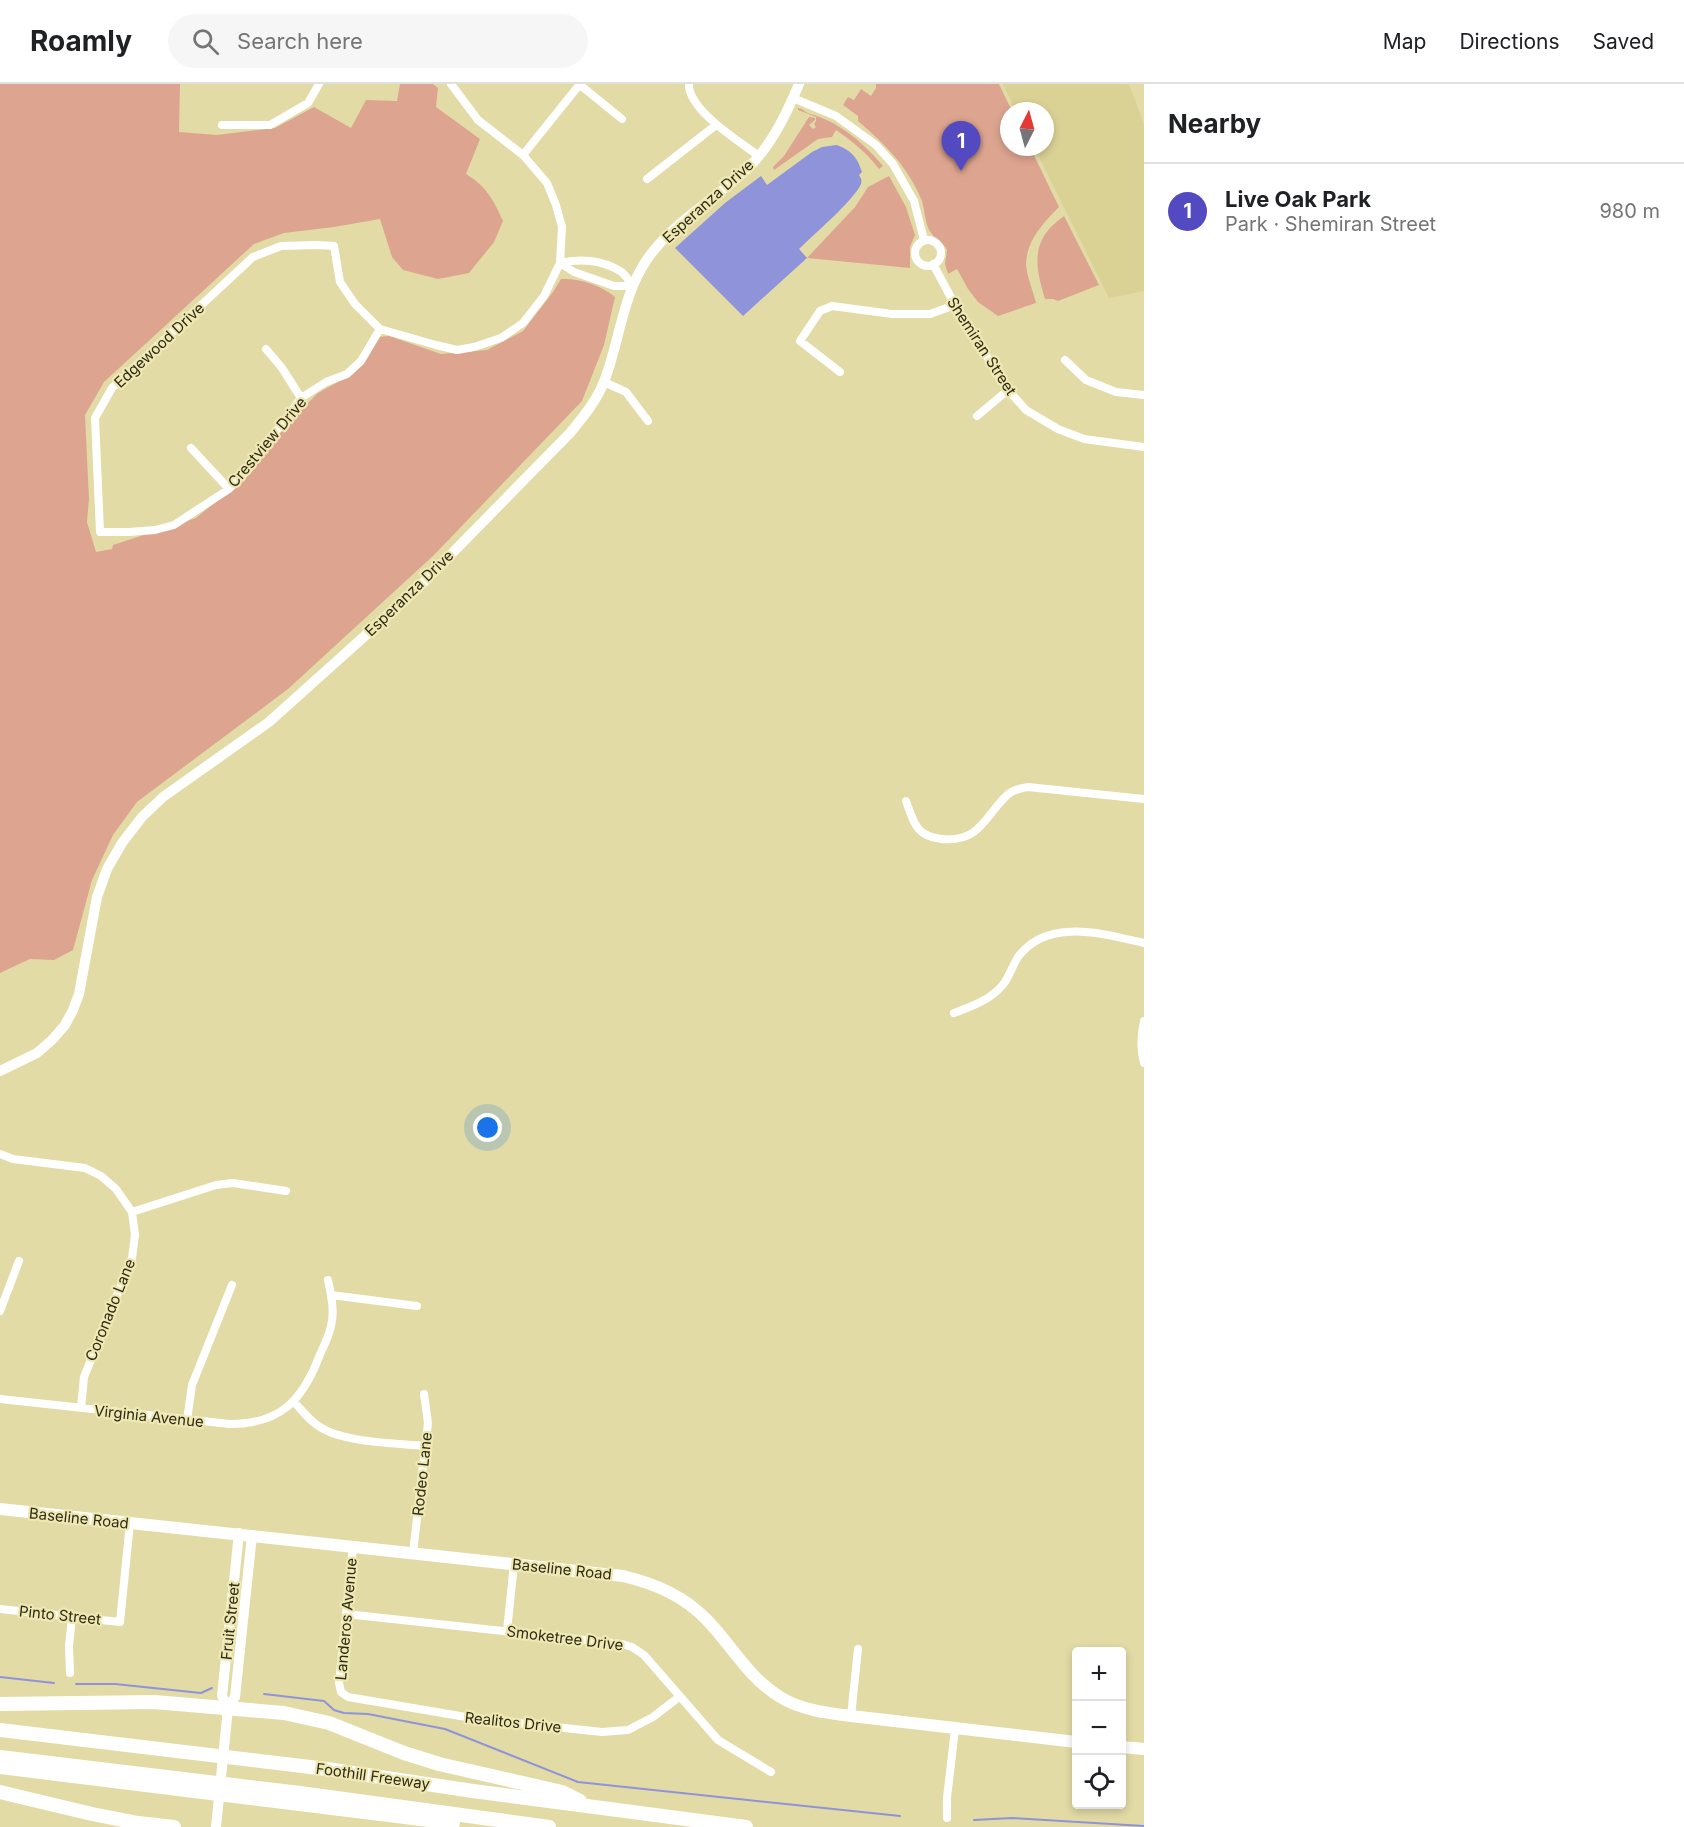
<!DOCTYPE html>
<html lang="en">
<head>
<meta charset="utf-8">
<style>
  body { margin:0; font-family:Inter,sans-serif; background:#f6f6f6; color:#202124 }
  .controls { position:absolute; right:18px; bottom:18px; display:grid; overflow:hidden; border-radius:6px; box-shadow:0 3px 9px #0003 }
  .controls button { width:54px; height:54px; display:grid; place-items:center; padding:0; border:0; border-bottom:2px solid #e0e0e0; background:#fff; color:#202124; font:30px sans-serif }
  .compass { position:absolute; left:1000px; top:18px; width:54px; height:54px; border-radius:50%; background:#fff; box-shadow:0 3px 9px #0003; rotate:6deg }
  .you { position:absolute; left:488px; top:1044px; width:21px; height:21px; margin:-15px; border:4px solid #fff; border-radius:50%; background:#1a73e8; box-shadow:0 0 0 9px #1a73e833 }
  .badge { display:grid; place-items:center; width:39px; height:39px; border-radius:50%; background:#534ac1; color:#fff; font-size:20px; font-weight:700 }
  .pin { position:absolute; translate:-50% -50px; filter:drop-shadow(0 2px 3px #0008) }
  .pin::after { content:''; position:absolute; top:32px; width:21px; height:18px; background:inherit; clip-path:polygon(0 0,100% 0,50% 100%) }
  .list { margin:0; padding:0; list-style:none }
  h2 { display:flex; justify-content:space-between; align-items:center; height:78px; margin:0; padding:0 24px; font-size:26px }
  h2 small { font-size:20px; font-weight:400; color:#757577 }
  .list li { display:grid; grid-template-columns:39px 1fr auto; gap:18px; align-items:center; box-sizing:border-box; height:96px; padding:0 24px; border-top:2px solid #e0e0e0 }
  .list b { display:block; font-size:22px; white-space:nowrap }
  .list p { margin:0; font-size:20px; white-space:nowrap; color:#757577 }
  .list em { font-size:20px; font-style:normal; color:#757577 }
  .icon { flex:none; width:33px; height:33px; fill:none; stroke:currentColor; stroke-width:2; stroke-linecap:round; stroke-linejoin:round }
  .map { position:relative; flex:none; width:1144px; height:1743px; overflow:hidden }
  header { display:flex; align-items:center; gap:36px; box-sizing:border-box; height:84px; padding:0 30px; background:#fff; border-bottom:2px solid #e0e0e0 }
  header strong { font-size:28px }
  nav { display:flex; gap:33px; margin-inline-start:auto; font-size:21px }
  .search { width:420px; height:54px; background:#f6f6f6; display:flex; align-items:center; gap:15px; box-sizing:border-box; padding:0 21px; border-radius:33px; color:#757577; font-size:22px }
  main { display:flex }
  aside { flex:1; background:#fff }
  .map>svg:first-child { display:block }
  .built { fill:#dad195 }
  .green { fill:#dda590 }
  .water { fill:#8f93d9 }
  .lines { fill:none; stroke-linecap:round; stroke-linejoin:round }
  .stream { stroke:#8f93d9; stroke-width:2 }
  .street { stroke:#fff; stroke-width:8 }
  .secondary { stroke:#fff; stroke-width:10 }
  .primary { stroke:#fff; stroke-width:12 }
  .highway { stroke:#fff; stroke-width:14 }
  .labels { text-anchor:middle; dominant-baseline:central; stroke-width:4.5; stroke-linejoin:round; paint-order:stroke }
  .street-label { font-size:15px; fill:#2d2a15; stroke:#efe8b3 }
</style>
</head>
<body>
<header>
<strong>Roamly</strong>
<div class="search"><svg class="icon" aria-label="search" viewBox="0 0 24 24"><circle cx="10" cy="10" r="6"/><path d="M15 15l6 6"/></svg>Search here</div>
<nav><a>Map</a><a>Directions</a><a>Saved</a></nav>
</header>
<main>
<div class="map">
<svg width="1144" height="1743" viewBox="0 0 1144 1743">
  <rect width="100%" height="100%" fill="#e2dba6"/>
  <path class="built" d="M1003,0H1129L1144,40V207L1109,214L1034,63H1045V27H1016Z"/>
  <path class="green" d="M0,0H180L179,48L217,51L275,44L314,23L351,44L366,16L397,17L400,0H433L438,4L436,23L480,55L466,90C487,103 493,115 503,137L494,158L469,189L438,195L403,186L392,173L380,135L334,143L284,149L254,160L104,298L85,331L89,415L87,438L96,468L112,465L113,461L196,434L236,401L277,350L318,309L347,293L379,253L389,252L441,270L487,266L523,247L553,208L561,195C579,194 601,201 615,213L604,261L582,317L434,471L288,605L137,718L113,751L92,796L73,866L54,876L30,875L0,889Z
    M876,0H999L1012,27H1009V63H1030L1059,123C1044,138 1026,157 1026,181C1027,193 1033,207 1036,219L998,232L978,218L968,205L957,185L948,190L945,180L947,166C943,158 935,155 931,149C925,141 925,127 922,117C909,84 884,59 858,37V32L843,21L848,13L854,16L861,5L871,12L876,4Z
    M798,24C804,25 804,28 810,30C838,37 864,59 883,82L879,85C867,69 852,57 836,46L832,53L818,55L774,86L773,83L784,72L809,33L815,34V36L809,41L813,45L816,43L814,40L816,37V33L798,26Z
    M889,92L906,123L915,151L910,163V184L807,174L855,123L868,103Z
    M1064,132L1099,201L1058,217L1053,215H1045C1034,179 1031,155 1064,132Z"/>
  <path class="water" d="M837,61C852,67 857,73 862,88L859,91C861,95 862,95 861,100C855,115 813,151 799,165L807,174L743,232L675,164L725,119L761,92L767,101L812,68L822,63Z"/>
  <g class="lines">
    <path class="stream" d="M0,1593L54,1599
      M76,1600H115L201,1609L212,1604
      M264,1610L324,1617L334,1626L344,1629L368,1630L445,1645L578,1698L900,1732
      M974,1736L1012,1734L1144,1742"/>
    <path class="street" d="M689,0C688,26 740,58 759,72
      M580,1L622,35
      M793,14L836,32L876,61L893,80L914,117L924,156
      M222,41H270L308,19L319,0
      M523,71L580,0
      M647,95L716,41
      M915 169a13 13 0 1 1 26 0a13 13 0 1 1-26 0Z
      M560,179C580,174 602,176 620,187C625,190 629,197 633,202
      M560,179L574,188L614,202H633
      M933,180L955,221L999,292L1008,306L1026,326L1058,345L1084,355L1144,363
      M380,245L361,277L347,290L326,298L301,314L248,386L229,405L174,441L155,446L129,448H100L95,334L112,304L253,173L281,162L317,161L334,162L340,198L355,220L380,245L436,261L457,266L474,263L501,254L523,239L544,212L560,179L562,143L556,121L547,99L523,71L478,36L451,0
      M266,265L282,284L301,314
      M1065,276L1086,296L1116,308L1144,311
      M840,288L800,257L820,227L832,222L892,230H930L955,221
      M604,298L626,308L648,337
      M977,332L1008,306
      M191,364L229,405
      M906,717C914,739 916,752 941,755C971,758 980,744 997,722C1001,718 1005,712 1010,709C1015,705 1022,704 1028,703L1144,715
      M954,929C973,922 993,915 1005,898C1010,890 1013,881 1018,873C1047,833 1104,850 1144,859
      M1144,937C1141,951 1140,965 1144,979
      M0,1070L13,1075L85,1084L101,1092L116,1105L132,1128L135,1151L132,1174L84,1293L81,1324
      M132,1128L216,1101L233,1099L286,1107
      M331,1211L417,1222
      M0,1227L19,1177
      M0,1315L230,1340C280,1340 302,1317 319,1273C323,1263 329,1253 331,1242C335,1228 331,1211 328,1196
      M294,1318C301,1325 308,1335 317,1341C341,1359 395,1359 425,1362
      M187,1336L192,1301L232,1201
      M353,1463L339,1599L341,1608L348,1613L472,1634L602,1648L628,1646L653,1633L679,1613
      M413,1469L428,1339L424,1310
      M0,1525L120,1538L130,1439
      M346,1530L622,1560L632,1563L644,1571L718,1656L771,1688
      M507,1547L514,1480
      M70,1589L69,1562L72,1533
      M851,1632L858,1565
      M947,1734V1714L955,1645"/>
    <path class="secondary" d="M0,987L37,969L52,956L65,941L73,926L79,910L97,813L107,785L122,759L142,733L163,713L269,638L416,506L570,349C584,332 598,315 605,295C620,255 623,209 648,174C674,137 715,116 747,85C771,62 786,31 799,0
      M228,1624L222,1612L239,1449
      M216,1743L228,1624L235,1613L252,1451"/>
    <path class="primary" d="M0,1425L623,1492C656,1500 684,1512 707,1536C732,1562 749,1594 780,1613C801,1626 827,1629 851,1632L1076,1658
      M1122,1663L1144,1665"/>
    <path class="highway" d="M0,1620L154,1618L284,1629L329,1639L404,1669L439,1680L562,1708L580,1717
      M0,1646L327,1685L473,1707L746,1743
      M0,1673L300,1709L549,1743
      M0,1683L453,1739
      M0,1708L92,1730L138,1739L174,1743"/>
  </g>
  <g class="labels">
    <g class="street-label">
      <text transform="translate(708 117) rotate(-42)">Esperanza Drive</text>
      <text transform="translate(159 261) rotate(-43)">Edgewood Drive</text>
      <text transform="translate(982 262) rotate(57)">Shemiran Street</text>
      <text transform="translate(267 358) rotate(-50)">Crestview Drive</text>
      <text transform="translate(409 509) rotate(-44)">Esperanza Drive</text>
      <text transform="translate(110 1226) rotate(-68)">Coronado Lane</text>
      <text transform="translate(149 1332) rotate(6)">Virginia Avenue</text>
      <text transform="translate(422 1390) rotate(-84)">Rodeo Lane</text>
      <text transform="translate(79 1434) rotate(6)">Baseline Road</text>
      <text transform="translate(562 1485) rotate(6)">Baseline Road</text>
      <text transform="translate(60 1531) rotate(6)">Pinto Street</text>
      <text transform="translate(346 1535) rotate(-85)">Landeros Avenue</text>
      <text transform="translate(230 1537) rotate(-84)">Fruit Street</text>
      <text transform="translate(565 1554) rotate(7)">Smoketree Drive</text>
      <text transform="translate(513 1638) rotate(6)">Realitos Drive</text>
      <text transform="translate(373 1692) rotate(8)">Foothill Freeway</text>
    </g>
  </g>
</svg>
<div class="controls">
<button>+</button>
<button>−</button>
<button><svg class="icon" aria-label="locate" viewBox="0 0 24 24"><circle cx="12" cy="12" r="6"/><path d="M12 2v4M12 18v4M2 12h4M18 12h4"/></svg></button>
</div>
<svg class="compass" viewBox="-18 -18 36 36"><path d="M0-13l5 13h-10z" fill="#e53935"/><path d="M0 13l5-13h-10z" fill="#757577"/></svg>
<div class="you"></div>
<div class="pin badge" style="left:961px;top:87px">1</div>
</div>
<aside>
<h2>Nearby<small></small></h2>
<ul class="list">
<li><span class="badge">1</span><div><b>Live Oak Park</b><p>Park · Shemiran Street</p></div><em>980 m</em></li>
</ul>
</aside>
</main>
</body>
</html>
